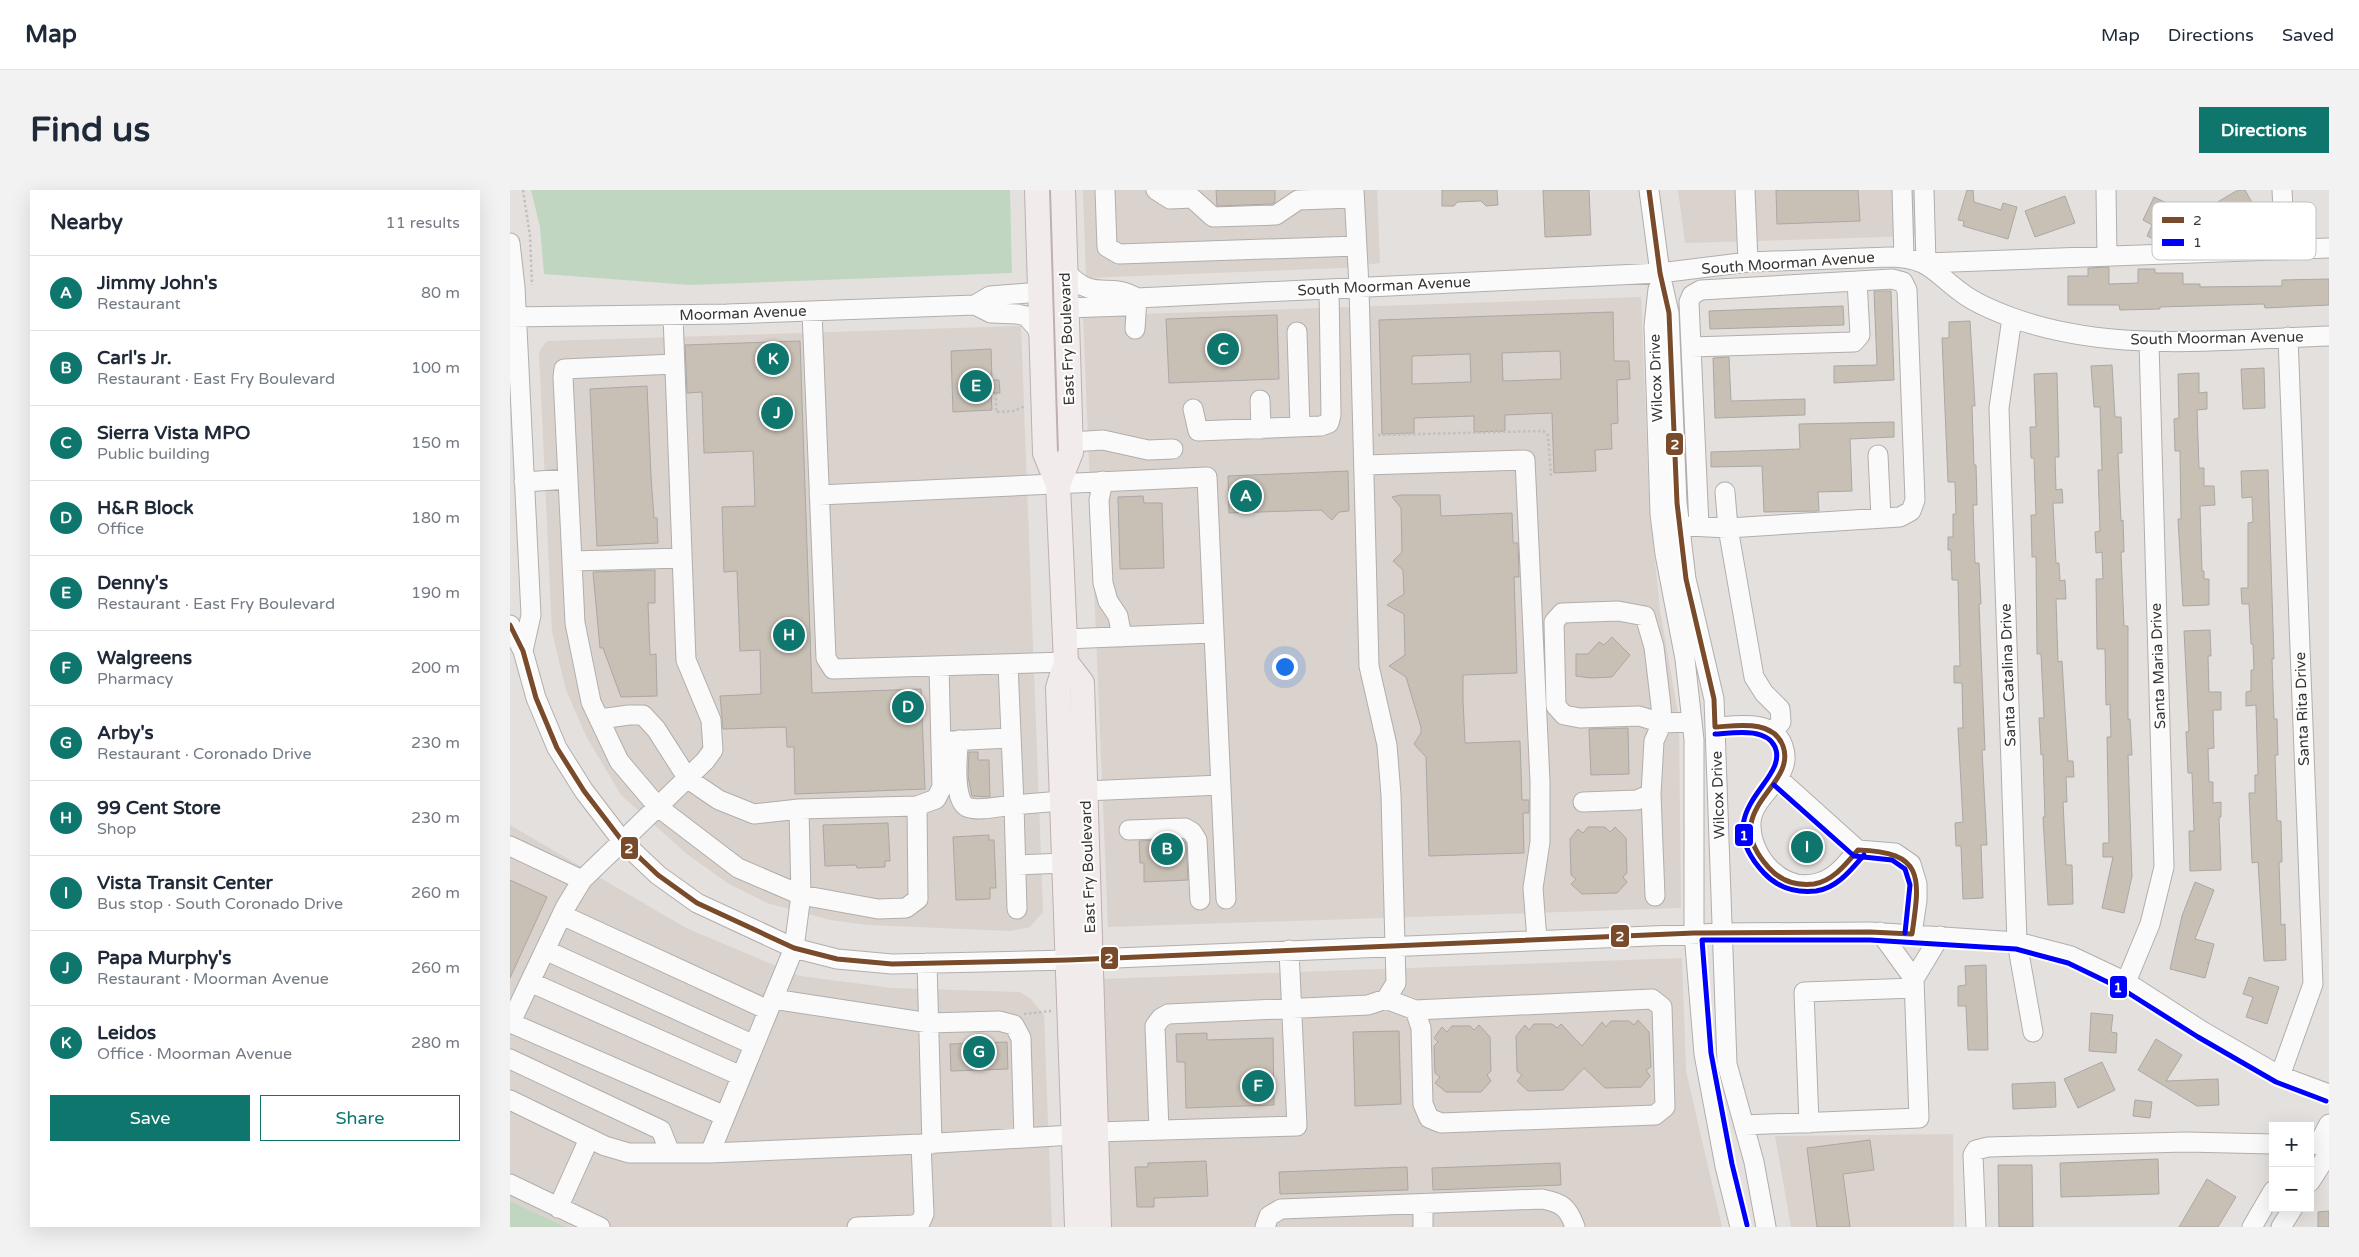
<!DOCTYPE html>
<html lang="en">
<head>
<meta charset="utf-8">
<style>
  body { margin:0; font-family:"Varela Round",sans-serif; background:#f2f2f3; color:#1f2937 }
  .controls { position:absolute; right:15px; bottom:15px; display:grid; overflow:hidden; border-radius:0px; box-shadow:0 5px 20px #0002 }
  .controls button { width:45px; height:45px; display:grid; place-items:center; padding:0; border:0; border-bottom:1px solid #e0e1e3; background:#fff; color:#1f2937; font:25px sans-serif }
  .you { position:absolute; left:774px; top:476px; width:18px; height:18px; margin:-12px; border:4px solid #fff; border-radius:50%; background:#1a73e8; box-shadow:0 0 0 8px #1a73e833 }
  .badge { display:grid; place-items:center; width:32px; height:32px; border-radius:50%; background:#0f766e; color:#fff; font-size:16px; font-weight:700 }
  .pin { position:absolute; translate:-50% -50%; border:2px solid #fff; box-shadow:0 1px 5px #0006 }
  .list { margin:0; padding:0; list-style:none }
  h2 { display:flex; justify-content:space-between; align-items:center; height:65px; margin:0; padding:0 20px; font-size:21px }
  h2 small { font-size:16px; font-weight:400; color:#747a83 }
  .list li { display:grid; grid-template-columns:32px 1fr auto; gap:15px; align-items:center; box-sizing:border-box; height:75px; padding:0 20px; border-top:1px solid #e0e1e3 }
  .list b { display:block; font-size:19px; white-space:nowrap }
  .list p { margin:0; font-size:16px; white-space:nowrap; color:#747a83 }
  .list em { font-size:16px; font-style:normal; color:#747a83 }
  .actions { display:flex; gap:10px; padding:15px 20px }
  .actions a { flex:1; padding:11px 0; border:1px solid #0f766e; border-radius:0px; text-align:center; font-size:18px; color:#0f766e }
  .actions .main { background:#0f766e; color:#fff }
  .map { position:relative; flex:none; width:1819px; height:1037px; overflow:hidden; border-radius:0px }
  header { display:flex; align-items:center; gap:30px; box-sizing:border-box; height:70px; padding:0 25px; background:#fff; border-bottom:1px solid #e0e1e3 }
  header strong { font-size:24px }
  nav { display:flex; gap:28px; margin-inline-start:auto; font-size:18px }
  .intro { display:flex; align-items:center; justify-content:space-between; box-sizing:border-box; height:120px; padding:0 30px }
  h1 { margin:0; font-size:35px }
  .button { padding:12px 22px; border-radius:0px; background:#0f766e; color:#fff; font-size:18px; font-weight:700 }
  main { display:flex; gap:30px; padding:0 30px }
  aside { flex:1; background:#fff; border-radius:0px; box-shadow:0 5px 20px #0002 }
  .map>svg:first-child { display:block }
  .built { fill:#dad2cc }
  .green { fill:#c0d6c1 }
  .building { fill:#c8c0b5; stroke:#aaa7a5; fill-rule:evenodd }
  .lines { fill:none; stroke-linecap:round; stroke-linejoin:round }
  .minor-casing { stroke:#b1aeac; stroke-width:21 }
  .major-casing { stroke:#beafb0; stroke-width:26 }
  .path { stroke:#c1bfbf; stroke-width:2.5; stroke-dasharray:2.5 2.5; stroke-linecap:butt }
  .minor { stroke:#fbfafa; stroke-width:19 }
  .major { stroke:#f2ebec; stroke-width:24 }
  .bus-1-casing { stroke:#fff; stroke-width:9 }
  .bus-2-casing { stroke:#fff; stroke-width:9 }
  .bus-1 { stroke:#7a4b2a; stroke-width:5 }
  .bus-2 { stroke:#00f; stroke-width:5 }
  .labels { text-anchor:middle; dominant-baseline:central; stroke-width:4; stroke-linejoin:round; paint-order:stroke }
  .street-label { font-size:15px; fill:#383634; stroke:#fff }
  .key { fill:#fff; stroke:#c3c3c2; stroke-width:1 }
  .key-label { font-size:14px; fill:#383634 }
  .line-badge { stroke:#fff; stroke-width:2 }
  .badge-label { font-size:14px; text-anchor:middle; font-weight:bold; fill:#fff }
</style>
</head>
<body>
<header>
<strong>Map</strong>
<nav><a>Map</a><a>Directions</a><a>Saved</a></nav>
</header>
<div class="intro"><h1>Find us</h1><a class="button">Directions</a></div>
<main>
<aside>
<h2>Nearby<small>11 results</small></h2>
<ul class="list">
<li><span class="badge">A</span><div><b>Jimmy John's</b><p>Restaurant</p></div><em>80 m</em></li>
<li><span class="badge">B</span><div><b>Carl's Jr.</b><p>Restaurant · East Fry Boulevard</p></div><em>100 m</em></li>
<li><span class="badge">C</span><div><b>Sierra Vista MPO</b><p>Public building</p></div><em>150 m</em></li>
<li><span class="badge">D</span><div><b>H&amp;R Block</b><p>Office</p></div><em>180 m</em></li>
<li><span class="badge">E</span><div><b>Denny's</b><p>Restaurant · East Fry Boulevard</p></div><em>190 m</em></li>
<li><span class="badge">F</span><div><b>Walgreens</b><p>Pharmacy</p></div><em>200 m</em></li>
<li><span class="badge">G</span><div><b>Arby's</b><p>Restaurant · Coronado Drive</p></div><em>230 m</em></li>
<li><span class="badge">H</span><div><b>99 Cent Store</b><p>Shop</p></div><em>230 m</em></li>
<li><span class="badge">I</span><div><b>Vista Transit Center</b><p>Bus stop · South Coronado Drive</p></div><em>260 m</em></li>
<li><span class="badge">J</span><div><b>Papa Murphy's</b><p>Restaurant · Moorman Avenue</p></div><em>260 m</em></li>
<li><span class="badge">K</span><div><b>Leidos</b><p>Office · Moorman Avenue</p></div><em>280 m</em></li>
</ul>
<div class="actions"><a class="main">Save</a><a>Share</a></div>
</aside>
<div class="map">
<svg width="1819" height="1037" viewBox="0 0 1819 1037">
  <rect width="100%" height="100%" fill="#e4e0de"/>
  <path class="built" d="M573,0H867L870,73L832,78L576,88Z
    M1168,0H1407L1409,46L1175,53Z
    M1131,107L1139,311L1150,420L1169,529L1171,718L598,737L573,126Z
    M511,136L533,722L520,737L500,741L358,735L320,730L257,713L219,694L178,665L111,605L76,546L56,500L42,442L29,162L37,151Z
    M0,635L176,738L290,786L382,798L510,802L521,809L534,825L542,1037H56L0,1011Z
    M1172,768L1176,881L1212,1037H600L592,789Z
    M1443,944L1444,1037H1281L1265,946Z"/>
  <path class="green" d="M21,0H500L502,83L180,95L34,84L30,37Z
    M0,1011L56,1037H0Z"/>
  <path class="building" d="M706,0H765V12L762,14L707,16Z
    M932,0H987L988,15L976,16L971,11L947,12L944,16H932Z
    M1033,0H1079L1081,45L1035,47Z
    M1266,0H1348L1350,31L1267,34Z
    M1457,0H1463L1464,12L1491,20L1493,13L1507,17L1498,49L1453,36L1454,31L1448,30Z
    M1728,0H1735L1744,16L1729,25L1734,34L1718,43L1713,35L1710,36L1699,17Z
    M1555,6L1565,33L1525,47L1515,21Z
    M1644,7L1682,25L1671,48L1654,40L1648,51L1637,46L1642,35L1633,30Z
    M1599,77V94L1628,93V79H1645V83H1673V94H1690V97L1772,96V90L1819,89V115L1755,118L1754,114L1650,117V119L1610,120L1609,115H1558V86H1578V78Z
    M1364,101H1381L1384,190L1324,193V176L1367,175Z
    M1333,116L1334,135L1200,139L1199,121Z
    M1103,122L1104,171H1119L1120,189L1107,190L1108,233L1101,234L1102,259L1085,260L1086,281L1044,283L1042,223L995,225V241L964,242V226L904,228V243L872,244L869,130ZM1050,161L1051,189L993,191L992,163ZM960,164L961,192L902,194V166Z
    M767,125L769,189L659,193L656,129Z
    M1460,131L1465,216H1462L1464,275H1466L1467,315H1463L1465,373H1469L1471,414H1469L1475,560H1472L1477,655H1471L1473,708L1453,709L1451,656H1446L1445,633L1453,632L1448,538H1453L1452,493H1444V476H1450L1448,390H1442L1441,360H1438V347H1443V324H1446L1445,292H1438L1432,148H1439V132Z
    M290,151L302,503L411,499L415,599L285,604L284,557H277L276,537L213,539L210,506L251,504L250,460L230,461L227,381L214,382L212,317L245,316L243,261L194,263L192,202L177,203L175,155Z
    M481,159L482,190H489L490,203H481L482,220L443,222L441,161Z
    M1219,167L1221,211L1295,209V225L1205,228L1203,168Z
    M1602,175L1605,227H1611L1612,263H1608L1611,331L1613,330L1614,362H1611L1614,436H1618V529H1620L1622,565H1618L1622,686L1614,723L1592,718L1603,667H1593V653H1599L1597,547H1601L1600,514L1596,515L1595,459H1587L1586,389H1593L1592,362L1586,363L1585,342L1590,341L1588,280H1592L1590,217H1584L1581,176Z
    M1754,178L1755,218L1733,219L1731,179Z
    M1547,183L1549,267H1545L1546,300L1552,299L1553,313H1543L1546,373H1549L1550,391L1555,390L1556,409H1546L1548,472L1552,471L1558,571H1563L1564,587H1556L1557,612H1553L1556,675H1562L1563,714L1538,715L1533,627H1535L1533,564L1531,565L1529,528H1534L1531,464H1527L1526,367H1522L1521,325H1526L1524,268H1521L1520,237H1526L1524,184Z
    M1689,183V203L1697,202V219L1687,220L1689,278H1694V296H1704L1705,315L1690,316L1692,381H1694V389H1699V415L1673,416L1668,329H1671L1670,261H1665L1664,229L1669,228L1668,184Z
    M137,196L141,286L144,328H147L148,353L87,356L80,199Z
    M1384,232V247L1340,249L1342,301L1308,302L1309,321L1254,322L1252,276L1201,277V262L1290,259L1289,234Z
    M1758,280L1764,469H1762L1764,529H1767L1768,565H1765L1767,631H1771L1772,672H1769L1771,735L1775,734L1776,770L1754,771L1748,672L1742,673L1739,603H1745V585H1748L1746,515L1736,516V502L1741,501V480H1744L1743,454H1741L1739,414H1732L1731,398H1738V333L1743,332L1742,307L1732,308L1731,281Z
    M838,281L839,321L829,322L822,330L811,320L719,323L718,286Z
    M891,305H930L931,326L1002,323L1003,353H1008L1009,387H1004L1007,483L953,485V510L955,553L1010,551L1012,610H1019V623H1013L1014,663L919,666L916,567L904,554L911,543V537L896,487L879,476L895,465L894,424L877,415L894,404L893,380L883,371L892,362L891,318L882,307Z
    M633,306L634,313H652L654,378L610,379L608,307Z
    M145,380V413H138L140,465L146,464L147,506L111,507L93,458H90L83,382Z
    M1700,440L1701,466H1698L1699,502H1711V520H1703L1704,558L1698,559L1699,592H1703V613L1711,612V627H1709L1711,680L1680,681L1679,641H1684L1682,583H1678L1676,542L1679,541L1674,441Z
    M1102,447L1120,465L1102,487L1081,488L1066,486V464H1078L1089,452L1094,455Z
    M1118,538L1119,584L1081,585L1079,539Z
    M459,562H468V570H479L480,607L462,606L458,586Z
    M378,633L380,671H375V677L347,678L346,675L315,676L313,635Z
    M1078,637H1095L1100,642L1105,637L1116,648L1117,683L1113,687L1117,692L1107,703L1072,704L1061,694L1066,689L1061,685L1060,649L1068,639L1073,643Z
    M479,645V650H484L486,698H480V709L446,710L443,647Z
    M672,649L676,653L678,690L634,692V673H630L629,651Z
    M0,690L37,707L0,788Z
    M1685,692L1704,700L1685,749L1704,754L1699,773H1697H1699L1695,788L1660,779L1672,726Z
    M1476,775L1478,860H1458L1456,816H1448V796L1456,795L1455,776Z
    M1739,787L1769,797L1757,834L1736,827L1743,807L1733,804Z
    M1581,823L1603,825L1601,842L1607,843L1606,863L1579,861Z
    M1128,830L1139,842L1141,877L1136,880L1140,886L1131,897L1095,898L1074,878L1053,900L1018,901L1007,891L1012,885L1007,881L1006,846L1015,835L1019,840L1024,834H1042L1047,838L1051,834L1072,856L1092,832L1096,837L1101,831H1119L1124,835Z
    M969,835L980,847L981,881L977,885L981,891L971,902H936L925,893L930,887L925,883L924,856L928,852L924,848L932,837L937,842L942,836H960L964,840Z
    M889,841L891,914L845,916L843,842Z
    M697,843V850L763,848L764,915L676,918L675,872H667L666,844Z
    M1646,849L1672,865L1656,891L1708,889L1709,915L1687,916L1628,880Z
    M497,852L498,879L441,881L440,854Z
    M1592,872L1605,900L1568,918L1554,889Z
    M1545,892L1546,917L1503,919L1502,894Z
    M1625,910L1642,912L1640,928L1623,926Z
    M1360,950L1364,980L1333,984L1340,1037H1307L1297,958Z
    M1648,969L1649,1004L1551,1007L1550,973Z
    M696,971L698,1006L644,1008V1017H627L625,977H638V973Z
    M1050,973L1051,995L923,1000L922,978Z
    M1488,975H1522L1523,1037H1489Z
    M897,977L898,1000L770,1004L769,982Z
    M1697,989L1726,1007L1708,1037H1669Z
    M1819,1021V1037H1808V1022Z"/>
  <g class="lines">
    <defs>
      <path id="minor" d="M595,0L597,57L609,64L847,56
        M646,0L660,9L682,8L703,27L766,25L788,10L844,8
        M1139,0L1150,83L1159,123L1167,313L1176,389L1204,509L1217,874L1244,972L1256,1037
        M1235,0L1238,72
        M1392,0L1394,67
        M1414,0L1416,73L1819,58
        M1596,0L1597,66
        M1772,0L1775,60
        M0,53L5,97L21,425L13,461
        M555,81C585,114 597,90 627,108
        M1148,99L1144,136L1150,324L1155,364L1175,469L1184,550V743L1194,864L1215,976L1230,1037
        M465,115L481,123L507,124L516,126L526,137L531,148
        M556,118L615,116L627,108L1150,83L1238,72L1380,67C1420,68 1423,82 1452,103C1465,113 1487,122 1503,128C1604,164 1714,149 1819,146
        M302,121L316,468L323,479L556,472
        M0,127L217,124L465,115L480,106L530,102
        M1502,128L1489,218L1507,752L1523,842
        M625,139L627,108
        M787,142L790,237
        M1181,157L1344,152L1350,145L1347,91
        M164,174L54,179L53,187L65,433L81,512L109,571L148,617L228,678L291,705L368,719L396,718L408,709L407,616
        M750,210L751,239
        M683,219L688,241L811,236L819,233L821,225L819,99
        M561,252L593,250L638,260L663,259
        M1368,265L1371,328
        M855,275L1015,270L1030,592V652L1023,698L1027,750
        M593,291L589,310L593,393L598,411L608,426L612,447
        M14,292L58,289
        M1215,302L1218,338L1244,487L1254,503L1270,519L1271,532L1263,542
        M309,305L697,287L716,709
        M1158,335L1218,338L1390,327L1401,321L1405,310L1397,100L1393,92L1382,89L1191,100L1182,105L1179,112L1189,336
        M62,371L172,368
        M0,435L13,461L26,508L47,558L74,601L113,652L148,685L187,713L284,758L327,769L382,774L558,770L1213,743L1360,742L1507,752L1561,766L1616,792L1692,841L1770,886L1819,904
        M555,449L702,443
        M498,474L504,615L551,611
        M90,529L119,525H133L146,539L178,589L209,610L244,624L289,619L407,616L426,609L432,597L429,476
        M1205,537C1227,536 1264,529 1273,556C1285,589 1242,603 1241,633C1240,667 1272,703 1308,693C1326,688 1336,674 1348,660
        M449,550C447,564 443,611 457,617C469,622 490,616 504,615L507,719
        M437,551L500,548
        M1269,589L1348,660L1385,663L1401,674L1407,694V710L1402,744
        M575,601L711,595
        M1141,604L1145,706
        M1073,612L1127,610L1141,604L1144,551L1152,533L1151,516L1144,457L1135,426L1108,421L1052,423L1044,432L1046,516L1054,525L1070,528L1129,526L1152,533L1182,532
        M619,640L675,638L682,642L687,650L690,710
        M0,656L72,690
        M506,675L554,673
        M52,725L258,820
        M1370,742L1404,789
        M35,760L244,855
        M417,773L422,954
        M20,792L231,886
        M1616,792L1640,734L1654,677L1639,153
        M263,809L419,833L489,831L504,835L511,848L514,948
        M876,809L905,820L911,838L913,914L919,928L931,933L1145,925L1155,917L1152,817L1142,809L905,820
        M1,833L215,926
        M0,834L55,718L72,690L195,571L203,560L201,530L176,470L163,125
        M0,869L151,940L160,963
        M1770,886L1803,794L1778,147
        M0,910L95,956L119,963H200L411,954L563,945
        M1299,933L1294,802L1404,798
        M1234,935L1409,928L1404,789L1430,746
        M649,940L645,836L651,828L658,824L858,815L876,809L886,793L881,605L877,555L859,476L849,97L844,0
        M586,942L787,936L779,760
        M1808,955L1819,934
        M200,963L284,758L291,705L289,619
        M1800,992L1819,962
        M0,994L90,1037
        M913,1014V1037
        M48,1018L79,949
        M347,1037L403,1035L410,1033L414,1024L411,954
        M755,1037L759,1026L771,1019L1032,1009C1052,1013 1058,1017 1065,1037
        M1466,1037L1463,965L1466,960L1478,957L1676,952L1763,954
        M1742,1037L1763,1001
        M1771,1037L1783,1018"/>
      <path id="major" d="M527,0L535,263L548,295L556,472L548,498L567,1037
        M548,295L561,262L553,0
        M556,472L572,493L589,1037"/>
    </defs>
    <use href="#minor" class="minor-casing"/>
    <use href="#major" class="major-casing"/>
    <path class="path" d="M13,0L20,46L22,95
      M486,203V222L504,221L515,216
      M868,245L1033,241L1038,245L1041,287
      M514,824L541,821"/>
    <use href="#minor" class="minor"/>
    <use href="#major" class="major"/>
    <defs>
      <path id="bus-1" d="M0,435L13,461L26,508L47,558L74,601L113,652L148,685L187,713L284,758L327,769L382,774L558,770L1184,743L1360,742L1402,744C1410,688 1415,662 1348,660C1336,674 1323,691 1304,694C1287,696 1271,691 1259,678C1205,619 1288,598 1273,556C1263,529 1227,536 1205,537L1204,509L1176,389L1167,313L1159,123L1150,83L1139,0"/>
      <path id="bus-2" d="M1205,544C1223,543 1256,537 1265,557C1280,592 1195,620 1254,683C1268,698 1287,703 1306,701C1327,698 1341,680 1354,665
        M1264,595L1344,666L1382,670L1395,679L1400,695L1395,743
        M1237,1035L1222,974L1201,863L1192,750H1360L1506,759L1558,773L1612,799L1688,847L1766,892L1816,911"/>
    </defs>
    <use href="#bus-1" class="bus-1-casing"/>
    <use href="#bus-2" class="bus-2-casing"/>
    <use href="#bus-1" class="bus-1"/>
    <use href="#bus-2" class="bus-2"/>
  </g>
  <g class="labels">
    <g class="street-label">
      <text transform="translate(1278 73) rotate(-4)">South Moorman Avenue</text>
      <text transform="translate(874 96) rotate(-3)">South Moorman Avenue</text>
      <text transform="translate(233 123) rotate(-2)">Moorman Avenue</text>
      <text transform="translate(1707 148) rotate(-1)">South Moorman Avenue</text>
      <text transform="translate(557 149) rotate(-92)">East Fry Boulevard</text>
      <text transform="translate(1146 188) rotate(-92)">Wilcox Drive</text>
      <text transform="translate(1648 476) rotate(-92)">Santa Maria Drive</text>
      <text transform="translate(1498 485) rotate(-92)">Santa Catalina Drive</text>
      <text transform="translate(1792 519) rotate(-92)">Santa Rita Drive</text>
      <text transform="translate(1208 605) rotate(-92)">Wilcox Drive</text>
      <text transform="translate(578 677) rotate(-92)">East Fry Boulevard</text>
    </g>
  </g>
  <rect x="1642" y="12" width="164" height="58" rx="8" class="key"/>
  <rect x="1652" y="27" width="22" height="6" fill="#7a4b2a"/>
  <rect x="1652" y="49" width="22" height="7" fill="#00f"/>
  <g class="key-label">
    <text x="1683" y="35">2</text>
    <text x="1683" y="57">1</text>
  </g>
  <g class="line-badge">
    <rect x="1155" y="242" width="19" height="24" rx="5" fill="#7a4b2a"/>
    <rect x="1224" y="633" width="20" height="24" rx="5" fill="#00f"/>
    <rect x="110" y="646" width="19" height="24" rx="5" fill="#7a4b2a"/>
    <rect x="1100" y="734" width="20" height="24" rx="5" fill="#7a4b2a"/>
    <rect x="590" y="756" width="19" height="24" rx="5" fill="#7a4b2a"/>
    <rect x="1599" y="785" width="19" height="24" rx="5" fill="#00f"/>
  </g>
  <g class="badge-label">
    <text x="1165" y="259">2</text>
    <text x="1234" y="650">1</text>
    <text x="119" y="663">2</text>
    <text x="1110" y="751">2</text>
    <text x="599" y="773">2</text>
    <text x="1608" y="802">1</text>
  </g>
</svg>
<div class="controls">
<button>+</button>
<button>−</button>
</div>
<div class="you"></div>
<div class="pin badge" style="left:736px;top:306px">A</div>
<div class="pin badge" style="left:657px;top:659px">B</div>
<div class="pin badge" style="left:713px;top:159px">C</div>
<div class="pin badge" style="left:398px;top:517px">D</div>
<div class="pin badge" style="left:466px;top:196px">E</div>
<div class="pin badge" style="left:748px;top:896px">F</div>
<div class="pin badge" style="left:469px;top:862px">G</div>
<div class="pin badge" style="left:279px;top:445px">H</div>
<div class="pin badge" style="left:1297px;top:657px">I</div>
<div class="pin badge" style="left:267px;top:223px">J</div>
<div class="pin badge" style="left:263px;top:169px">K</div>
</div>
</main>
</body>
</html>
